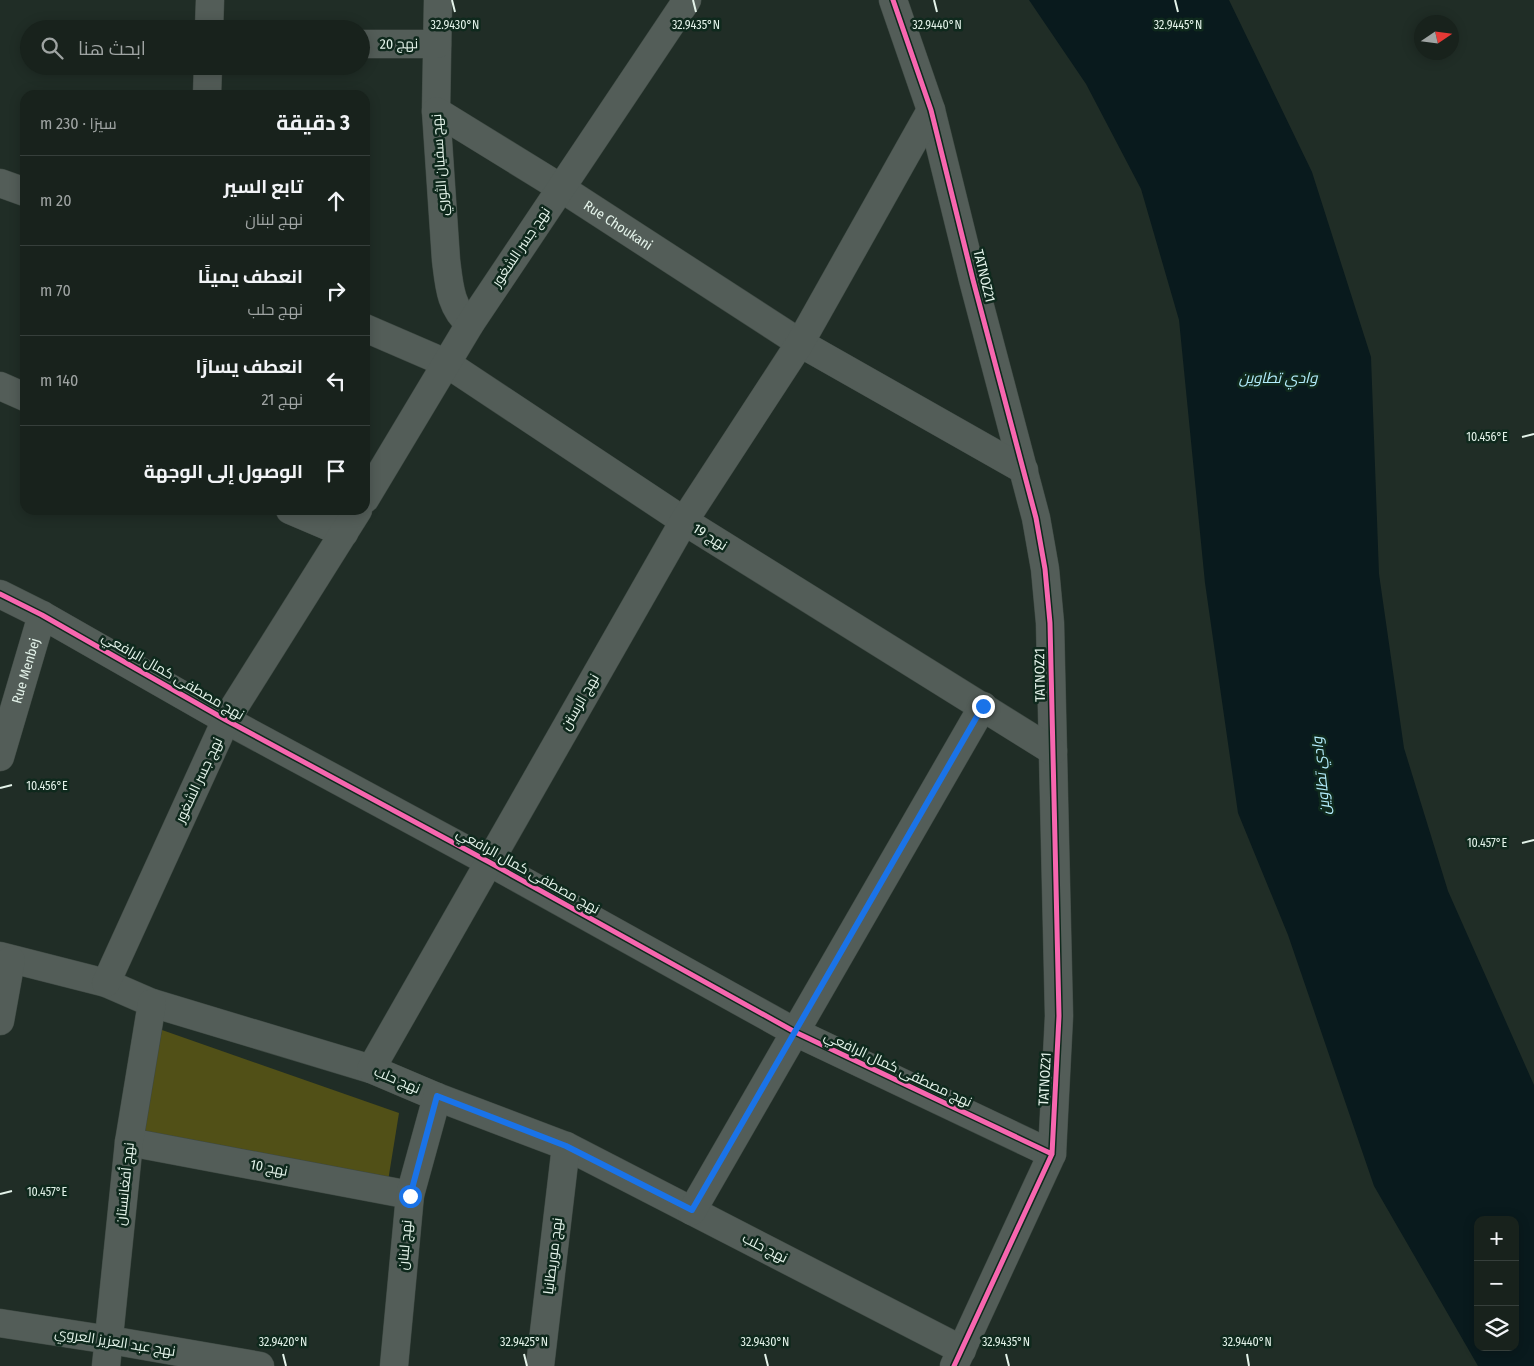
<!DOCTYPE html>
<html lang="ar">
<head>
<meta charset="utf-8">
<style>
  body { margin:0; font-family:"Fira Sans Condensed",Cairo,sans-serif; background:#252f29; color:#f1f3f6; direction:rtl }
  .controls { position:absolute; right:15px; bottom:15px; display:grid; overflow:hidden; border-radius:10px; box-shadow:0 2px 12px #0003 }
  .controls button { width:45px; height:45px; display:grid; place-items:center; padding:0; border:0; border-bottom:1px solid #363f3b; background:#18221c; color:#f1f3f6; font:25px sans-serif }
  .compass { position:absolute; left:1414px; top:15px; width:45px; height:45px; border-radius:50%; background:#18221c; box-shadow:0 2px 12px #0003; rotate:77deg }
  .stop { position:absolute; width:15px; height:15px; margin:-11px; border:4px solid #1a73e8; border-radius:50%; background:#fff }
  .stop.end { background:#1a73e8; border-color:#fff; box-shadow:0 1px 5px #0008 }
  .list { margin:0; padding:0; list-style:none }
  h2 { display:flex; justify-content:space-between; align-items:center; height:65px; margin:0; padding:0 20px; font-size:21px }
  h2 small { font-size:16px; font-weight:400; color:#9fa4a3 }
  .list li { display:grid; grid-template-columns:32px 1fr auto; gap:15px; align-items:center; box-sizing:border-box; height:90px; padding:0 20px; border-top:1px solid #363f3b }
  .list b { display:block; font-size:19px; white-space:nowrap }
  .list p { margin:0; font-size:16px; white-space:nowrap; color:#9fa4a3 }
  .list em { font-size:16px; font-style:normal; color:#9fa4a3 }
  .icon { flex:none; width:28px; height:28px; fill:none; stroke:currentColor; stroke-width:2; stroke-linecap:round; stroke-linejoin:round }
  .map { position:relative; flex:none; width:1534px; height:1366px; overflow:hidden; direction:ltr }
  .search { position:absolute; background:#18221c; box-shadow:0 2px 12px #0003; left:20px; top:20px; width:350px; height:55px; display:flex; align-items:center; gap:12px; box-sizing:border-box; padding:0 18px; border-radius:28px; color:#9fa4a3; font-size:19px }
  .panel { position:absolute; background:#18221c; box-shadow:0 2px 12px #0003; left:20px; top:90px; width:350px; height:425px; border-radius:15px; direction:rtl }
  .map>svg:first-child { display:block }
  .green { fill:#515017 }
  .water { fill:#091a1d; fill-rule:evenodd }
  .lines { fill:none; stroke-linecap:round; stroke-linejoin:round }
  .minor-casing { stroke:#3e4943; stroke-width:29 }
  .minor { stroke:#535d58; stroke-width:28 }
  .cycleway-casing { stroke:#0f291d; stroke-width:8 }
  .cycleway { stroke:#f766af; stroke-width:5 }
  .route { stroke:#1a73e8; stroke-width:6 }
  .ticks { fill:none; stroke:#e4f3ea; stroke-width:2 }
  .labels { text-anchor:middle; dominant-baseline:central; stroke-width:5; stroke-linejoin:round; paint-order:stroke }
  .street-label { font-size:14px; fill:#e4f3ea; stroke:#0f291d }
  .water-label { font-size:15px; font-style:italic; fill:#b3edfc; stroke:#0f291d }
  .ticks-label { font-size:12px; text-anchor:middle; fill:#e4f3ea; stroke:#0f291d; stroke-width:5; stroke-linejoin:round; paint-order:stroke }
</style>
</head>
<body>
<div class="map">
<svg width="1534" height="1366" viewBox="0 0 1534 1366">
  <rect width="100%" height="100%" fill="#202d26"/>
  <path class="green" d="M162,1030L399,1113L388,1181L141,1138Z"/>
  <path class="water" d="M1029,0H1229L1312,172L1371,357L1379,574L1404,748L1448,891L1534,1085V1366H1478L1374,1186L1288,935L1238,813L1205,583L1179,320L1141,189L1086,84ZM1478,1220H1515V1347H1478Z"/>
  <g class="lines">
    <defs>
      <g id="minor">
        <path d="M438,0L436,111L446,260C449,284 450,308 470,324"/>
        <path d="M893,0L931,110L973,280L1036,518L1045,569L1050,623L1059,1016L1052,1154L954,1366"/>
        <path d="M209,29L210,0"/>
        <path d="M361,44H437"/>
        <path d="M207,95L208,66"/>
        <path id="s1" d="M436,111L561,188L800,343L1024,470"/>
        <path d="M0,183L25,192"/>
        <path d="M365,328L446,363L684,521L1053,751"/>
        <path d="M0,386L25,397"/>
        <path d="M365,499L470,324L687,0"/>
        <path d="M290,510L344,533"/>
        <path d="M0,594L42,615L226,720L489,862L795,1032L1052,1154"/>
        <path id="s2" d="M0,757L42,615"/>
        <path d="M0,956L106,983L152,1003L371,1069L437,1097L566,1146L962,1350"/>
        <path d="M106,983L226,720L358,510"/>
        <path d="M0,1021L11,960"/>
        <path d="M371,1069L684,521L800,343L931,110"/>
        <path d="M129,1142L410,1195"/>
        <path d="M692,1211L983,706"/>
        <path d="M0,1323L110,1340L260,1366"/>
        <path d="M106,1366L129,1142L152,1003"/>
        <path d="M394,1366L410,1195L437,1097"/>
        <path d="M540,1366L566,1146"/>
      </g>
    </defs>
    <use href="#minor" class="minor-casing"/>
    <use href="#minor" class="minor"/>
    <defs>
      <path id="cycleway" d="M893,0L931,110L973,280L1036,518L1045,569L1050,623L1059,1016L1052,1154L954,1366
        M0,594L42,615L226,720L489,862L795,1032L1052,1154"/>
    </defs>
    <use href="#cycleway" class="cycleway-casing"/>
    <use href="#cycleway" class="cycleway"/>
  </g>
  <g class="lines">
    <path class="route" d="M410,1196L437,1096L566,1146L692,1210L983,706"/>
  </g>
  <path class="ticks" d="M452,0L455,12M693,0L696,12M934,0L937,12M1175,0L1178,12M1522,437L1534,434M0,788L12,785M1522,843L1534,840M0,1194L12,1191M283,1354L286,1366M524,1354L527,1366M765,1354L768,1366M1006,1354L1009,1366M1247,1354L1249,1366"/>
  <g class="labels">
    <g class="street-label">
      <text transform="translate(399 44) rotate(-1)">نهج 20</text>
      <text transform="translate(440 165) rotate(-94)">نهج سفيان الثوري</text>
      <text stroke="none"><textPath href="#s1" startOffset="215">Rue Choukani</textPath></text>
      <text transform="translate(521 247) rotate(-56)">نهج جسر الشغور</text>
      <text transform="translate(984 276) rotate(76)">TATNOZ21</text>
      <text transform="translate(710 537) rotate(32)">نهج 19</text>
      <text stroke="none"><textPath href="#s2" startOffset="90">Rue Menbej</textPath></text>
      <text transform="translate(1040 675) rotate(-91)">TATNOZ21</text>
      <text transform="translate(173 676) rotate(30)">نهج مصطفى كمال الرافعي</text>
      <text transform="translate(580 702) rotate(-60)">نهج الرستن</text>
      <text transform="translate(199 780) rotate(-65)">نهج جسر الشغور</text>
      <text transform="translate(528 871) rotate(29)">نهج مصطفى كمال الرافعي</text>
      <text transform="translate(898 1069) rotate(25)">نهج مصطفى كمال الرافعي</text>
      <text transform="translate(1045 1079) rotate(-87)">TATNOZ21</text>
      <text transform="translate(397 1080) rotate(23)">نهج حلب</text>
      <text transform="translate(269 1168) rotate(11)">نهج 10</text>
      <text transform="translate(125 1184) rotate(-84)">نهج أفغانستان</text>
      <text transform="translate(405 1245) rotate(-85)">نهج لبنان</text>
      <text transform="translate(765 1248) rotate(27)">نهج حلب</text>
      <text transform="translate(553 1256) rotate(-83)">نهج موريطانيا</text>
      <text transform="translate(115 1342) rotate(9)">نهج عبد العزيز العروي</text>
    </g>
    <g class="water-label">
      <text x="1278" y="378">وادي تطاوين</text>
      <text transform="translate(1321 776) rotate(-96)">وادي تطاوين</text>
    </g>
  </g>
  <g class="ticks-label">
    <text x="455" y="29">32.9430°N</text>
    <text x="696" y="29">32.9435°N</text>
    <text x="937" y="29">32.9440°N</text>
    <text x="1178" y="29">32.9445°N</text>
    <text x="1487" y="441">10.456°E</text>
    <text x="47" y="790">10.456°E</text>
    <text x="1487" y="847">10.457°E</text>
    <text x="47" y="1196">10.457°E</text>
    <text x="283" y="1346">32.9420°N</text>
    <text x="524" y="1346">32.9425°N</text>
    <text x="765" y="1346">32.9430°N</text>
    <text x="1006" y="1346">32.9435°N</text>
    <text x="1247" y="1346">32.9440°N</text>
  </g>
</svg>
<div class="controls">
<button>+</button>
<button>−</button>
<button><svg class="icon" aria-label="layers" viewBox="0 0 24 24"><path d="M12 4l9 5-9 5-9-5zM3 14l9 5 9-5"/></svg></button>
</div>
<svg class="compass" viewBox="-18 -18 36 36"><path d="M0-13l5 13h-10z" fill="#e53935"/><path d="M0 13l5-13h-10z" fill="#9fa4a3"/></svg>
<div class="stop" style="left:410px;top:1196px"></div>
<div class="stop end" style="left:983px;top:706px"></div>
<div class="search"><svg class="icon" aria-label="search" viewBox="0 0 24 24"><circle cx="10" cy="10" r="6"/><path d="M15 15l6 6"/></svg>ابحث هنا</div>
<section class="panel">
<h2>3 دقيقة<small>سيرًا · 230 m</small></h2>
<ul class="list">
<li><svg class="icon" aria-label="ahead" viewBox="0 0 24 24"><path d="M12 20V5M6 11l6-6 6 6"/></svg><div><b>تابع السير</b><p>نهج لبنان</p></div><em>20 m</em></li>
<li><svg class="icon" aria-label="right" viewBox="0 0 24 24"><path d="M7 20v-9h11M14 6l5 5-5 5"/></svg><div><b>انعطف يمينًا</b><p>نهج حلب</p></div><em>70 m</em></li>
<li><svg class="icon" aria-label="left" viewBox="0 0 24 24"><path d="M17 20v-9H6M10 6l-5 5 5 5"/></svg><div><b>انعطف يسارًا</b><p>نهج 21</p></div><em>140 m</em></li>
<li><svg class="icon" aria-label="arrive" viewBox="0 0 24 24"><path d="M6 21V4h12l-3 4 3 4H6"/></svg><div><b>الوصول إلى الوجهة</b></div></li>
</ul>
</section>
</div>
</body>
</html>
